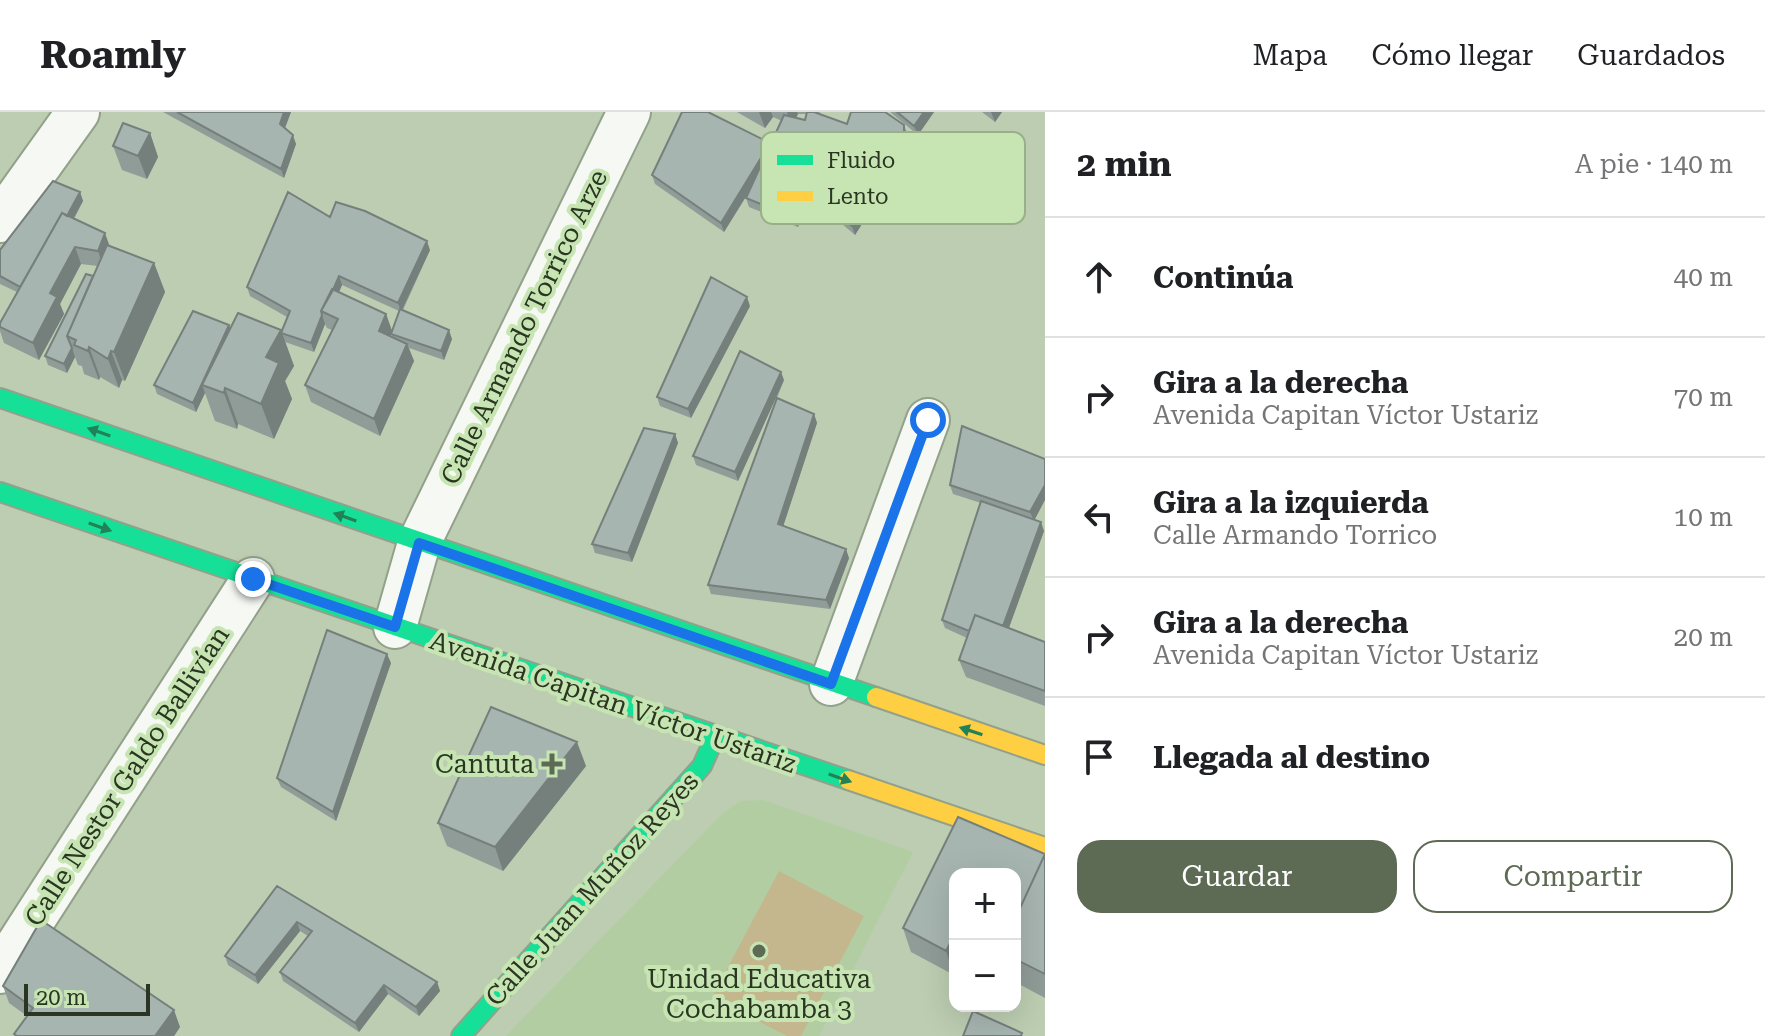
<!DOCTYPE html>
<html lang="es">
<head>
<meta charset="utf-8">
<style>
  body { margin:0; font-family:"Roboto Serif",serif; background:#f6f6f6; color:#202124 }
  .controls { position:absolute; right:24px; bottom:24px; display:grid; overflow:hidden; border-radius:16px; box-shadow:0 8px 32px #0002 }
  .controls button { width:72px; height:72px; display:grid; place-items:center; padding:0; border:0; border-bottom:2px solid #e0e0e0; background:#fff; color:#202124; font:40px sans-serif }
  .scale { position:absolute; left:24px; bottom:20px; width:126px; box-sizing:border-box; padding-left:8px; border:4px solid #2a3522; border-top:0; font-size:22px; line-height:28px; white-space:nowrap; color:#2a3522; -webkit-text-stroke:6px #c7e5b3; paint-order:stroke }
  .stop { position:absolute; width:24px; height:24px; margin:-18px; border:6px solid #1a73e8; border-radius:50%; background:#fff }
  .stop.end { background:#1a73e8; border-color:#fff; box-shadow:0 2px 8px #0008 }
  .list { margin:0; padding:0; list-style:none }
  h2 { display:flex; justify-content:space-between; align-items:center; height:104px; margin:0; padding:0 32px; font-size:34px }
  h2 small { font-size:26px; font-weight:400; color:#757577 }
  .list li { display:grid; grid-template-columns:52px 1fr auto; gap:24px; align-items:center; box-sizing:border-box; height:120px; padding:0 32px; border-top:2px solid #e0e0e0 }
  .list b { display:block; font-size:30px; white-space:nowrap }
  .list p { margin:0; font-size:26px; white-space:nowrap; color:#757577 }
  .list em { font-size:26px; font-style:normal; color:#757577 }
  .actions { display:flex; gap:16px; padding:24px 32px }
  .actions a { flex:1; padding:18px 0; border:2px solid #5d6a54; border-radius:24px; text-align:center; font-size:28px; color:#5d6a54 }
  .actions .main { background:#5d6a54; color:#fff }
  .icon { flex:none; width:44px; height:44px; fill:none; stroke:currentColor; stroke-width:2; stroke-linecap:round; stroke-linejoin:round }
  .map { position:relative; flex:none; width:1045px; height:924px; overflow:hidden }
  header { display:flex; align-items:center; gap:48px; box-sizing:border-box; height:112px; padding:0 40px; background:#fff; border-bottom:2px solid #e0e0e0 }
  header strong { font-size:38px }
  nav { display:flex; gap:44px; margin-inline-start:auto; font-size:28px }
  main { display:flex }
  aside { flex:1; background:#fff }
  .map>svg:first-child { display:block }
  .built { fill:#b3cda2 }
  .green { fill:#c4b68d }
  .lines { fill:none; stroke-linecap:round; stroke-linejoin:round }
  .street-casing { stroke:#93a08a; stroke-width:46 }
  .fast-casing { stroke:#93a08a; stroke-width:22 }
  .slow-casing { stroke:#93a08a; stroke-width:22 }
  .street { stroke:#f5f8f3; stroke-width:42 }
  .fast { stroke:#16e098; stroke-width:18 }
  .slow { stroke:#ffcf43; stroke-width:18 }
  .wall { fill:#909c98; fill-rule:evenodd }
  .shaded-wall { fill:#757f7c }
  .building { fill:#a7b5b1; stroke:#757f7c; stroke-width:2 }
  .oneway { fill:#218257 }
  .route { stroke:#1a73e8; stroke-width:10 }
  .poi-dot { fill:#5d6a54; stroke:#c7e5b3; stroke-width:3 }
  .labels { text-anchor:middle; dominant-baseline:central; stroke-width:8; stroke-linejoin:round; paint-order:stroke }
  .street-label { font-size:26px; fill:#2a3522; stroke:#c7e5b3 }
  .poi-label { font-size:26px; fill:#2a3522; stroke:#c7e5b3; text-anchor:end }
  .key { fill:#c7e5b3; stroke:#98b088; stroke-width:2 }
  .key-label { font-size:22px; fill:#2a3522 }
</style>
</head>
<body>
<header>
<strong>Roamly</strong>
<nav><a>Mapa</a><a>Cómo llegar</a><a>Guardados</a></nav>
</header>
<main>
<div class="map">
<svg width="1045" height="924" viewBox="0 0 1045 924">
  <rect width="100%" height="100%" fill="#bccdb1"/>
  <path class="built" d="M763,688L913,740L819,924H506L723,701L741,689Z"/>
  <path class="green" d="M779,759L864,804L801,924H787L712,885Z"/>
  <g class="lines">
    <defs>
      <path id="street" d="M0,109L78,0
        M395,515L419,431L629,0
        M831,572L928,308
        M0,860L253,467"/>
      <path id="fast" d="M0,286L876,585
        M0,380L848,668
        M461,924L702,654L715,625"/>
      <path id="slow" d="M876,585L1045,643
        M848,668L1045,735"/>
    </defs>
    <use href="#street" class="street-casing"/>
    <use href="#fast" class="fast-casing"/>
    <use href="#slow" class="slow-casing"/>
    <use href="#street" class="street"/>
    <use href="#fast" class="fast"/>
    <use href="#slow" class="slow"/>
  </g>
  <path class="wall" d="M163,0H291L285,16L296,32L284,66Z
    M737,0H820L819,2L847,12L907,22V41L855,123L841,111L838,102L841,82L812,70L798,115L749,95L746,86L748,82L724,120L655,72L652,63L771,33L782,9L773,5L765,16ZM798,2H807L805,8L796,6Z
    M890,0H934L918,23Z
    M982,0H1002L995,10Z
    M150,21L158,45L147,67L122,58L113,34Z
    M80,80L83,89L74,107L110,134L154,151L165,180L125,269L122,268L119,276L100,265L99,268L84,262L82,254L78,253L75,245L67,261L48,253L45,244L93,164L98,154L81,152L60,192L64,202L39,248L4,231L0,219V211L17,180L0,172V138Z
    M330,105L430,138L403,198L452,227L444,248L409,236L414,249L380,324L311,290L305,273L332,218L327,216L325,212L314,240L285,230L294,254L285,269L292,287L274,327L238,312L237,317L215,309L205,281L196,300L157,282L154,273L229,213L230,217L281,220L287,205L250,184L247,175ZM342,173L399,199L391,222L392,225L390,224L392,219L386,202L339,180Z
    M750,194L691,306L660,294L657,285Z
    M784,268L777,286L814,302L817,311L783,414L849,446L830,497L711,482L708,473L776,286L738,369L696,353L693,344Z
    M675,322L678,331L632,450L595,441L592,432Z
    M1045,347L1034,408L1044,419L1009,516L1045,530V594L966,565L959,548L967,526L945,516L942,508L981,391L953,382L950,373Z
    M391,551L336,709L281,675L277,666Z
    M586,654L503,759L447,734L438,711Z
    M958,705L1045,742V886L1015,870V762H955L954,863L911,840L903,816Z
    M277,774L437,870L440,879L419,904L388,882L359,920L283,869L280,860L308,824L300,819L258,872L228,853L225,844Z
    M3,874L180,915L174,924H15L14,922L27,904L9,891Z"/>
  <path class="shaded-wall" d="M284,0H291L283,21L280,12Z
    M759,0H771L773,5L765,16Z
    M787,0H797L798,2L792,14Z
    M924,0H934L918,23L914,14Z
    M991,0H1002L995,10Z
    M904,13L907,22V41L855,123L852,114Z
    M150,21L158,45L147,67L138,44Z
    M293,23L296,32L284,66L281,57Z
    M770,31L773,40L724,120L721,111Z
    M809,62L812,70L798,115L795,106Z
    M80,80L83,89L30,186L26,178Z
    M105,121L111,138L104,156L98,139Z
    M427,129L430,138L401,200L398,191Z
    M75,135L81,152L60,192L64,202L39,248L33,231L50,181Z
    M154,151L165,180L125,269L114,240Z
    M339,164L342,173L329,203L323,200Z
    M747,185L750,194L691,306L688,297Z
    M386,202L392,219L386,236L379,219Z
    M322,203L325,212L314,240L311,231Z
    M229,213L232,222L202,273L205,281L196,300L193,291Z
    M281,218L294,254L285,269L292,287L274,327L261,292L266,245Z
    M449,218L452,227L444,248L441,239Z
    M407,232L414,249L380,324L374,307Z
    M89,235L100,265L99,268L88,239Z
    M72,236L75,245L67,261L64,252Z
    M111,239L122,268L119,276L108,247Z
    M781,260L784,268L738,369L735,360Z
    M225,276L238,312L237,317L224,281Z
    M814,302L817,311L781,421L778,412Z
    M675,322L678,331L632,450L628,441Z
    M1045,373V388L1034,409L1030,400Z
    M1041,410L1044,419L1004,529L1001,520Z
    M846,437L849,446L830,497L826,488Z
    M387,542L391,551L336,709L333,700Z
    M577,630L586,654L503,759L495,735Z
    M297,810L300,819L258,872L255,863Z
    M955,822V862L954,863L946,839Z
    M437,870L440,879L419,904L416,895Z
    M384,873L388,882L359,920L355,911Z
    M174,898L180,915L174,924H155Z"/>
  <path class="building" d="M177,0H284L280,12L293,23L281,57Z
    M682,0H708L770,31L721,111L652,63Z
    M807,0H814L847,12L851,0H885L904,13V32L852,114L838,102L843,75L809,62L795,106L746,86L784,3L805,8Z
    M897,0H924L914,14Z
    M123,11L150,21L138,44L113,34Z
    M53,69L80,80L67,104L62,101L20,175L0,164V138Z
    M288,80L330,105L336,90L365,99L427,129L398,191L339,164L333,178L321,199L322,203L311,231L281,221L290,199L247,175Z
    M62,101L105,121L98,139L75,135L50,181L57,185L33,231L0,215V211Z
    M107,133L154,151L114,240L111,239L108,247L89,235L88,239L74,233L76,228L67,224Z
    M86,162L93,164L67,224L72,236L64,252L45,244Z
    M711,165L747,185L688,297L657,285Z
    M332,177L386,202L379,219L407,232L374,307L305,273L338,207L321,199Z
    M400,197L449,218L441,239L391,222Z
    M193,199L229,213L193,291L154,273Z
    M238,201L281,218L266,245L279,251L261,292L225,276L224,281L202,273Z
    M740,239L781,260L735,360L693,344Z
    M777,286L814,302L778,412L846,437L826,488L708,473Z
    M962,314L1045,347V373L1030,400L950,373Z
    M644,316L675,322L628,441L592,432Z
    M981,389L1041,410L1003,514L975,503L969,519L942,508Z
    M975,503L1045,530V579L959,548Z
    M327,518L387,542L333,700L277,666Z
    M491,595L577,630L495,735L438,711Z
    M958,705L1045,742L1015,807V762H955V822L946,839L903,816Z
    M1045,742V862L1015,847V807Z
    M277,774L437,870L416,895L384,873L355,911L280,860L312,819L297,810L255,863L225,844Z
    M41,808L174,898L155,924H17L14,922L33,896L3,874Z
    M973,899L1022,921L1021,924H963Z"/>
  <defs><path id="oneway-solid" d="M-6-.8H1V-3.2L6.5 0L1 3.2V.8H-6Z" transform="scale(2)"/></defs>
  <g class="oneway">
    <use href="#oneway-solid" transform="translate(99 320) rotate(-161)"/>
    <use href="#oneway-solid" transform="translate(345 405) rotate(-161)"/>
    <use href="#oneway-solid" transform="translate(100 415) rotate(19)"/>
    <use href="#oneway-solid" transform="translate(971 619) rotate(-162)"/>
    <use href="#oneway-solid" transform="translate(840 666) rotate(19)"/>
  </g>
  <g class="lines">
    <path class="route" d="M253,467L395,515L419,431L831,572L928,308"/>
  </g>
  <g class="poi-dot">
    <path d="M548 640h8v8h8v8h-8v8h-8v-8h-8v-8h8z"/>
    <circle cx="759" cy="839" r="8"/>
  </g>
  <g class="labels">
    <g class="street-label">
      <text transform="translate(524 215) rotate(-64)">Calle Armando Torrico Arze</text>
      <text transform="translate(613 590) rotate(19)">Avenida Capitan Víctor Ustariz</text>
      <text transform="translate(127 664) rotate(-57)">Calle Nestor Galdo Ballivían</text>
      <text transform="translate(592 777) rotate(-48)">Calle Juan Muñoz Reyes</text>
    </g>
    <g class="poi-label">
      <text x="534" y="652">Cantuta</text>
      <text x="759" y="867" text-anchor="middle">Unidad Educativa<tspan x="759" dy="30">Cochabamba 3</tspan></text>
    </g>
  </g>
  <rect x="761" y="20" width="264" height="92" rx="12" class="key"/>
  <rect x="777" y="43" width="36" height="10" fill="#16e098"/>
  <rect x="777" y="79" width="36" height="10" fill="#ffcf43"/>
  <g class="key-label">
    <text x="827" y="56">Fluido</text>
    <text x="827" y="92">Lento</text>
  </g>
</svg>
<div class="controls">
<button>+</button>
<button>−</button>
</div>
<div class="scale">20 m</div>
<div class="stop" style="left:928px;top:308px"></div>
<div class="stop end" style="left:253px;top:467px"></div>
</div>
<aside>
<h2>2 min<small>A pie · 140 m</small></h2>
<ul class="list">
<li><svg class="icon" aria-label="ahead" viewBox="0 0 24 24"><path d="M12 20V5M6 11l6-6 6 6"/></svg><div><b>Continúa</b></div><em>40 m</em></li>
<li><svg class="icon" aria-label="right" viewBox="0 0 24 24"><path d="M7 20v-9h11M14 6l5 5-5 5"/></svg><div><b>Gira a la derecha</b><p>Avenida Capitan Víctor Ustariz</p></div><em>70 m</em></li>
<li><svg class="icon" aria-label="left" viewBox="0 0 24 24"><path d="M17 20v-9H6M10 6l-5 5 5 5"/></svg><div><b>Gira a la izquierda</b><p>Calle Armando Torrico</p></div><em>10 m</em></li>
<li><svg class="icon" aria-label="right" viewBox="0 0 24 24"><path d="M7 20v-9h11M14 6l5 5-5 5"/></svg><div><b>Gira a la derecha</b><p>Avenida Capitan Víctor Ustariz</p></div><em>20 m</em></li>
<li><svg class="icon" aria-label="arrive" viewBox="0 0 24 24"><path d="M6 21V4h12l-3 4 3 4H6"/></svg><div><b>Llegada al destino</b></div></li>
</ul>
<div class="actions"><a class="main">Guardar</a><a>Compartir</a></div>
</aside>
</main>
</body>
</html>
